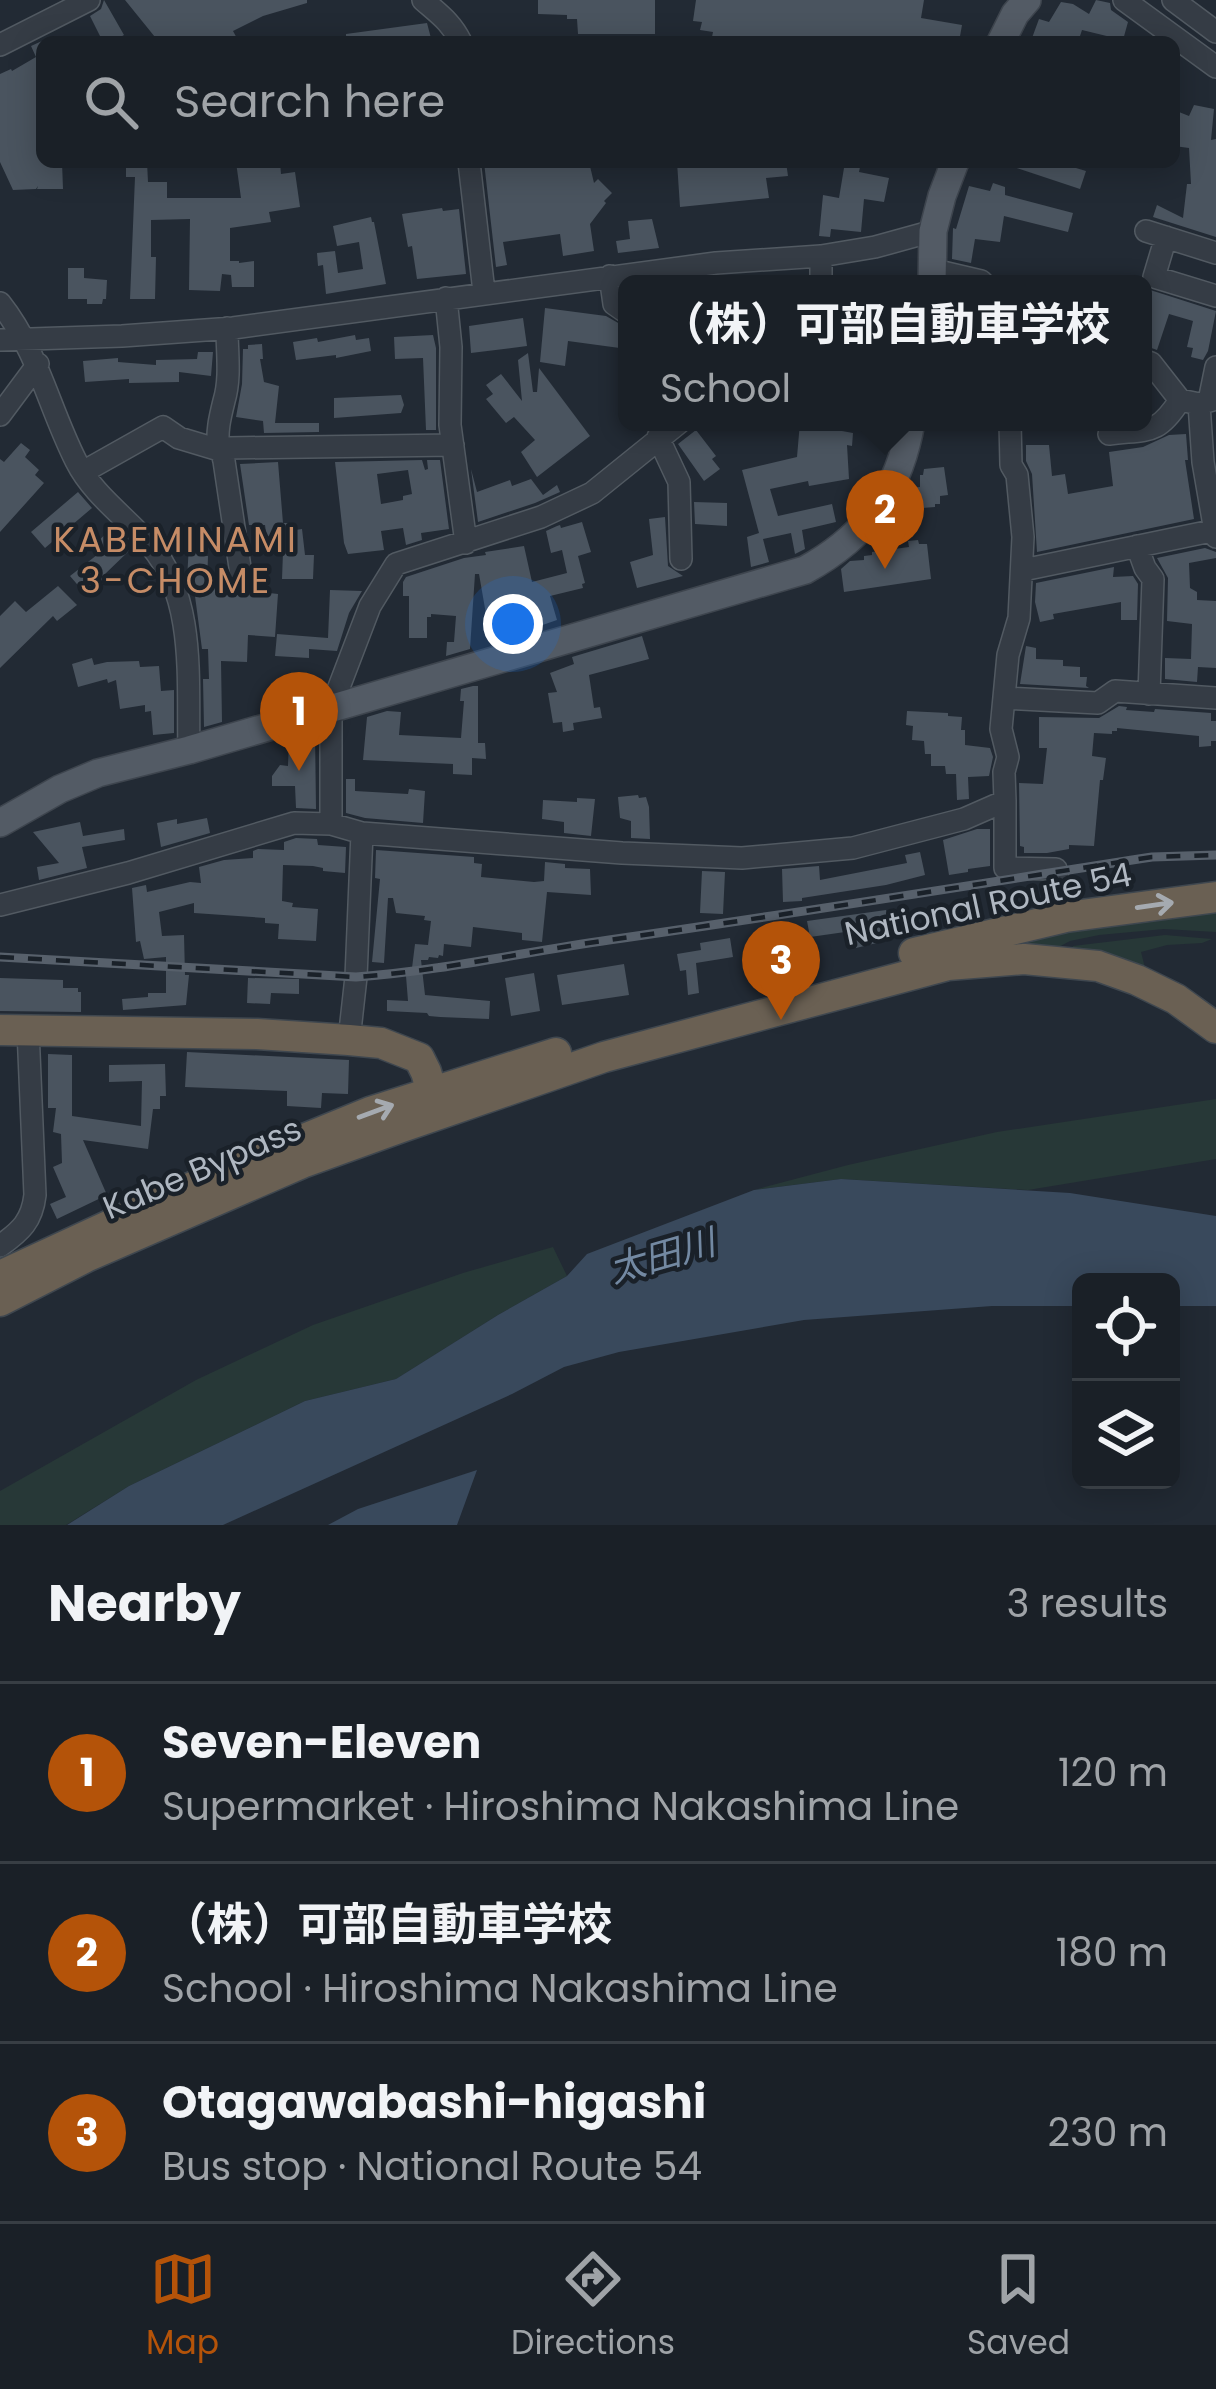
<!DOCTYPE html>
<html lang="en">
<head>
<meta charset="utf-8">
<style>
  body { margin:0; font-family:Poppins,"Noto Sans JP",sans-serif; background:#23282f; color:#f1f3f6 }
  .controls { position:absolute; right:36px; bottom:36px; display:grid; overflow:hidden; border-radius:18px; box-shadow:0 6px 30px #0003 }
  .controls button { width:108px; height:108px; display:grid; place-items:center; padding:0; border:0; border-bottom:3px solid #383e44; background:#1a2027; color:#f1f3f6; font:60px sans-serif }
  .you { position:absolute; left:513px; top:624px; width:42px; height:42px; margin:-30px; border:9px solid #fff; border-radius:50%; background:#1a73e8; box-shadow:0 0 0 18px #1a73e833 }
  .badge { display:grid; place-items:center; width:78px; height:78px; border-radius:50%; background:#b45309; color:#fff; font-size:39px; font-weight:700 }
  .pin { position:absolute; translate:-50% -99px; filter:drop-shadow(0 3px 6px #0008) }
  .pin::after { content:''; position:absolute; top:63px; width:42px; height:36px; background:inherit; clip-path:polygon(0 0,100% 0,50% 100%) }
  .popup { position:absolute; left:618px; top:275px; width:534px; height:156px; box-sizing:border-box; display:grid; place-content:center; border-radius:18px; background:#1a2027; filter:drop-shadow(0 3px 9px #0005); font-size:39px; white-space:nowrap; color:#9fa3a7 }
  .popup b { font-size:45px; color:#f1f3f6 }
  .popup::after { content:''; position:absolute; left:50%; top:100%; margin-left:-24px; border:24px solid transparent; border-top-color:#1a2027 }
  .list { margin:0; padding:0; list-style:none }
  h2 { display:flex; justify-content:space-between; align-items:center; height:156px; margin:0; padding:0 48px; font-size:51px }
  h2 small { font-size:39px; font-weight:400; color:#9fa3a7 }
  .list li { display:grid; grid-template-columns:78px 1fr auto; gap:36px; align-items:center; box-sizing:border-box; height:180px; padding:0 48px; border-top:3px solid #383e44 }
  .list b { display:block; font-size:45px; white-space:nowrap }
  .list p { margin:0; font-size:39px; white-space:nowrap; color:#9fa3a7 }
  .list em { font-size:39px; font-style:normal; color:#9fa3a7 }
  .icon { flex:none; width:66px; height:66px; fill:none; stroke:currentColor; stroke-width:2; stroke-linecap:round; stroke-linejoin:round }
  .map { position:relative; flex:none; width:1216px; height:1525px; overflow:hidden }
  .search { position:absolute; background:#1a2027; box-shadow:0 6px 30px #0003; left:36px; right:36px; top:36px; height:132px; display:flex; align-items:center; gap:30px; box-sizing:border-box; padding:0 42px; border-radius:18px; color:#9fa3a7; font-size:45px }
  .sheet { height:696px; background:#1a2027 }
  nav { display:flex; justify-content:space-around; align-items:center; box-sizing:border-box; height:168px; border-top:3px solid #383e44; background:#1a2027; font-size:33px; color:#9fa3a7 }
  nav a { display:grid; justify-items:center; gap:6px }
  nav .on { color:#b45309 }
  .map>svg:first-child { display:block }
  .green { fill:#273837 }
  .water { fill:#39495c }
  .building { fill:#4a545f; fill-rule:evenodd }
  .lines { fill:none; stroke-linecap:round; stroke-linejoin:round }
  .minor-casing { stroke:#525a62; stroke-width:24 }
  .major-casing { stroke:#3e454e; stroke-width:30 }
  .highway-casing { stroke:#3f474f; stroke-width:33 }
  .minor { stroke:#353c45; stroke-width:21 }
  .major { stroke:#535b65; stroke-width:27 }
  .highway { stroke:#6a6053; stroke-width:30 }
  .rail-casing { stroke:#57606b; stroke-width:9 }
  .rail { stroke:#1a2129; stroke-width:4.5; stroke-dasharray:14; stroke-linecap:butt }
  .oneway { stroke:#a5aab0 }
  .labels { text-anchor:middle; dominant-baseline:central; stroke-width:9; stroke-linejoin:round; paint-order:stroke }
  .street-label { font-size:33px; fill:#afb7c1; stroke:#1a2129 }
  .neighbourhood-label { font-size:36px; letter-spacing:3px; fill:#c68c66; stroke:#1a2129 }
  .water-label { font-size:36px; font-style:italic; fill:#7389a2; stroke:#1a2129 }
</style>
</head>
<body>
<div class="map">
<svg width="1216" height="1525" viewBox="0 0 1216 1525">
  <rect width="100%" height="100%" fill="#222a34"/>
  <path class="green" d="M1216,905V932L1164,929L1099,935L1070,941L1051,951L960,949Z
    M1165,935L1212,939L1202,943L1167,945L1141,952L1145,968L1070,952L1073,946Z
    M1216,1099V1159L1028,1190L841,1179L754,1190L848,1165L997,1132Z
    M553,1247L567,1276L498,1315L396,1379L305,1401L129,1486L66,1525H0V1491L196,1380L313,1325L463,1273Z"/>
  <path class="water" d="M841,1179L1070,1193L1216,1216V1306H1171V1282H1081V1306H992L804,1320L619,1352L564,1367L512,1394L223,1525H67L129,1486L305,1401L396,1379L498,1315L567,1276L587,1254L754,1190Z
    M477,1470L457,1525H328L358,1509Z"/>
  <path class="building" d="M104,0L124,35L112,42H103L90,16L101,9Z
    M125,0H307V3L263,16L233,31L239,42H159Z
    M538,0H655V34H578L577,19H567V15L538,14Z
    M696,0H924L921,18L962,25L959,42H711L713,32L700,30L702,22L693,21Z
    M1096,0L1110,3L1111,10L1128,22L1123,40L1082,30L1078,42H1044L1032,38L1039,19L1049,22L1061,2L1073,4L1089,14Z
    M427,23L432,42H346V34Z
    M42,41V162H62L63,189H37L38,186L36,189L13,190L0,162V74L11,69L12,71L36,57L31,46Z
    M1194,105L1214,109L1211,140L1216,139V237L1153,217L1157,205L1183,218L1187,184H1191L1189,148L1174,146V110L1189,116Z
    M126,162H147L148,182H167V198H241L236,162H280L281,174L295,172L300,207L269,212L271,222L230,228V261H239V263L254,261V287H232L231,275L222,274L220,291L189,290L190,219L151,220V257H156L155,299H130L135,177H126Z
    M484,162H589L594,183L598,179L612,193L604,201L606,203L590,224L594,251L563,256L560,234L503,242L507,265L496,267Z
    M677,162H786L788,176L766,178L769,198L680,207Z
    M845,162H861L859,172L889,178L884,202L864,199L861,232L831,229L830,237L819,236L823,195L839,198Z
    M1008,162H1056L1086,171L1080,189L1008,165Z
    M993,183L1005,187V195L1073,213L1068,232L1004,216L1000,242L975,239L971,263L952,259L953,228L956,229L969,186L990,191Z
    M442,208L443,211L459,209L466,274L417,279L412,246L408,247L402,214Z
    M371,217L372,222H374L386,284L326,294L323,265L318,266L317,253L335,251L338,273L363,269L359,242L337,246L333,226Z
    M652,219L659,248L618,253L616,241L630,239L628,221Z
    M68,268H84V278L107,280L106,299H103L102,304H87V299H68Z
    M1144,288L1216,311L1208,351L1203,360L1191,357L1193,348L1187,347L1193,321L1169,314L1157,350L1143,345V331L1151,308H1148L1149,304L1143,302Z
    M545,308L606,316L627,328V349L568,341L565,366L540,362Z
    M523,318L527,346L471,353L469,326Z
    M355,335L356,340L369,338L371,351L336,358V355L296,360L293,342L317,338L318,342Z
    M433,335L436,348V430H426L423,358L395,359L394,337Z
    M262,344L263,359H260L264,382L279,386L275,423H319V432L264,433L263,421L236,417L242,384L243,349H248V345Z
    M198,352H213L211,376L179,372V382L129,383V379L85,382L83,361L118,358V362L156,365V360L197,359Z
    M528,353L533,392H537L539,368L590,436L537,477L521,452L535,440L514,417L506,423L486,399L493,394L486,385L501,374L522,401L518,360Z
    M401,395L404,405L401,413L334,418V398Z
    M800,422H842V431L853,433L852,446L847,445L849,479L809,486L808,481L770,489L778,516L832,504L836,522L802,530L805,549L795,554L791,533L763,539L769,562L751,567L747,537L759,533L742,470L797,457Z
    M696,430L716,456L712,459L720,469L704,481L678,444Z
    M1186,434L1188,460H1185L1194,519L1037,552L1032,474L1026,461V445H1049L1052,476L1065,474L1068,494L1113,486L1109,452L1143,447L1169,435Z
    M21,443L30,450L25,457L39,470L35,475L44,483L0,532V459L4,462Z
    M422,460L425,470L428,469L427,460H440L449,529L421,533L422,540L406,545L403,528L381,531L384,550L348,554L344,543L335,462ZM408,470L412,494L403,496V500L381,504L377,474Z
    M278,462L283,523H288L289,531L302,529L305,555H314L313,579H282L283,552L269,554L265,525H249L240,464Z
    M944,467L948,495L940,496V504H935V507L897,510L906,495H913L912,488L920,487V475H923L924,469Z
    M471,469L477,492L510,480L512,486L531,479L543,495L557,485L560,492L535,503L478,522Z
    M78,492L92,508L45,548L31,532Z
    M694,502L727,503V526L695,524Z
    M665,517L668,566L683,576L637,588L630,562L653,555L649,519Z
    M582,522L591,552L578,556L585,583L582,584L583,588L550,596L557,620L491,643L479,574H475L470,649L446,656L447,642H454L456,616L431,614V617H427V638H409V596H403V582L406,577L464,558L486,555L485,552L524,546L532,582L567,573L562,550L551,553L546,531L557,526L560,525L561,528Z
    M112,528L132,548L105,574L109,579L88,597L70,576L102,551L95,544Z
    M918,540L919,544H927L931,579L844,592L841,569L850,561L864,560V556L872,555V552L909,547L908,541Z
    M189,544L205,545V556H208L207,586L278,594L275,637L248,635L247,662L221,661L222,722L204,727L203,679H209L208,649H202L193,581L187,580Z
    M1205,548L1216,552V558L1189,563L1190,588L1197,592V600L1216,601V668L1198,667L1197,682L1165,679V658L1191,659L1192,624L1167,621L1168,578L1157,558Z
    M1114,567L1113,577L1133,576L1138,584L1137,620H1121V602L1053,614L1054,619L1040,622L1035,602L1036,583Z
    M58,586L77,605L57,621L53,616L0,668V616L15,601L26,612Z
    M330,590L362,591L349,613L337,651L309,649V658L275,656L277,634L328,638Z
    M642,636L649,659L589,675L594,708L600,707L602,718L573,723L574,730L563,732L562,722L553,723L548,693L557,692L550,673L574,664L572,657Z
    M1026,646L1036,648V659L1063,660V666L1080,667V677H1087L1086,686L1089,688L1020,684Z
    M92,658L94,665L107,662L139,661L140,667L159,666L161,691L174,690V733L153,735L151,711L145,712V705L120,709L116,680L108,683L107,679L78,687L72,664Z
    M473,686H478V743H485L486,759L472,758V775L453,774V764L363,760L367,717L387,711L401,712L399,735L461,738L464,701H460L461,689Z
    M1119,706L1127,707L1126,710L1154,712L1155,709L1211,713V721H1216V741H1211V746L1199,747V736L1117,728V731H1112V734L1094,733L1092,756L1106,758L1103,780H1100L1094,846L1069,845V849L1047,853H1024V847L1020,846L1019,783L1043,784L1047,748H1039V717L1099,718Z
    M907,711L948,713V716L962,717L961,730H965V745L990,748L993,757L989,776L968,777L969,799L957,800L956,774H946L945,766H931V754H925L924,741L912,740L913,726L906,725Z
    M315,732L316,809L296,808L295,786H272V776L280,765L288,766L289,740H305V735Z
    M346,779H355V791L408,794L409,789L425,791L423,823L365,818L346,813Z
    M638,795L639,798L646,797L649,807L650,839L631,838V821L620,818L618,797Z
    M577,798L595,799L591,836L564,833V822L542,819L543,800L577,802Z
    M207,818L210,833L161,847L157,823L177,819V824Z
    M80,822L83,836L124,829L125,840L82,847L87,868L39,880L37,867L59,863L33,832Z
    M977,829H990V866L968,869V872L949,875L943,840Z
    M296,838L317,839L318,845L346,847L345,873L323,871V868L313,866L283,865L282,901L293,903L292,907L318,909L316,941L278,939L279,924L265,923V918L194,913V903L159,912L162,936L184,935L185,975H189L186,1005L123,1010L122,999L148,997V993H166V957L144,959L140,941L136,942L132,888L146,885L147,892L190,882L201,883L199,867L224,860L253,858V851L258,849L284,850V842Z
    M376,850L474,857V863L482,864L481,877L534,882L544,881L545,862L565,864V868L590,869L591,895L547,892L542,942L522,940V933L473,927L471,947L444,944L443,956L439,955L438,958L429,957L428,960H421L425,995L490,1001L489,1019L440,1017L429,1016L427,1013L387,1011V1000L408,1001L406,976H411L415,944L428,945L431,921L424,920L425,916L396,913L393,898H388L384,963L372,962L380,879L375,878Z
    M920,852L925,875L886,885L802,898V901L783,902L782,869L819,866L820,880L907,863L905,855Z
    M702,871L725,872L723,914L700,913Z
    M886,910L893,939L856,948L852,931L810,937L807,921Z
    M730,938L733,957L696,963L699,993L688,995L686,970L680,971L677,954L701,950L700,943Z
    M624,964L629,995L562,1005L557,975Z
    M534,973L540,1011L511,1016L505,978Z
    M0,978L63,980V988H78V992H81V1012L0,1011Z
    M248,978L299,979V994L271,993L270,1004L247,1003Z
    M187,1052L349,1060L348,1094L322,1093L321,1108L287,1106V1091L185,1087Z
    M48,1054L72,1055V1116L141,1126L142,1081L109,1082V1065L165,1064L166,1096H160V1109H153L148,1149L83,1140L107,1195L57,1219L50,1204L66,1197L53,1167L62,1163L61,1134L53,1132L56,1108H48Z"/>
  <g class="lines">
    <defs>
      <path id="minor" d="M423,0C439,14 451,22 461,42
        M1124,0L1216,67
        M1173,0L1216,32
        M0,45L89,0
        M469,162L484,292
        M1146,231L1216,253
        M1166,237L1154,277L1216,296
        M934,270L981,281L984,284
        M610,276L614,304L627,313
        M817,284L821,279V256
        M446,298L451,347L450,425L466,543
        M0,303C38,351 49,408 76,461C93,495 126,517 150,545C197,599 187,683 189,750
        M0,340L122,336L233,328L716,263L821,256L875,247L933,231
        M1143,360L1151,363L1180,400L1199,404L1216,399
        M1209,401L1216,367
        M1199,404L1203,462L1216,537
        M0,415L38,364
        M1109,434C1148,429 1157,436 1180,400
        M658,437L679,482L681,559
        M219,450C216,433 220,417 224,401C231,378 227,352 227,328
        M222,453L227,448L453,445
        M83,472L163,427L179,438L219,450L222,453L224,461L241,574
        M1137,546L1145,568L1153,579L1149,694
        M1023,570L1216,530
        M1004,698L1098,703L1115,691L1216,698
        M1005,801V868L1056,869L1063,901
        M331,824V708L370,606L396,564L541,517L592,493L680,422
        M0,905L128,873L294,823L331,824L362,833L622,853L742,858L853,848L964,819L1005,801L1004,772L1008,757L1001,729L1008,655L1019,618L1023,537L1017,475L1011,465L1010,422
        M349,1040L356,977L362,833
        M0,1246C21,1231 32,1221 35,1195L28,1030"/>
      <path id="major" d="M1001,42L1015,14L1027,0
        M932,284L933,231L942,196L955,162
        M0,823L60,789L98,773L189,750L805,570C867,536 899,491 911,422"/>
      <path id="highway" d="M914,953L1066,917L1216,897
        M0,1030L257,1034L349,1040L381,1043L419,1058L426,1072L437,1109
        M0,1276L229,1170L370,1112L556,1053
        M0,1301L88,1256L302,1163L402,1127L604,1057L948,965L1024,959L1098,966L1137,980L1176,999L1216,1028"/>
    </defs>
    <use href="#minor" class="minor-casing"/>
    <use href="#major" class="major-casing"/>
    <use href="#highway" class="highway-casing"/>
    <use href="#minor" class="minor"/>
    <use href="#major" class="major"/>
    <use href="#highway" class="highway"/>
    <defs>
      <path id="rail" d="M0,957L356,977C441,971 524,952 609,940C791,914 972,885 1152,857L1216,855"/>
    </defs>
    <use href="#rail" class="rail-casing"/>
    <use href="#rail" class="rail"/>
  </g>
  <defs><path id="oneway-shaft" d="M-6 0H5M1.5-3L5.5 0L1.5 3" fill="none" stroke-width="1.6" stroke-linecap="round" stroke-linejoin="round" transform="scale(3)"/></defs>
  <g class="oneway">
    <use href="#oneway-shaft" transform="translate(1155 905) rotate(-8)"/>
    <use href="#oneway-shaft" transform="translate(376 1111) rotate(-20)"/>
  </g>
  <g class="labels">
    <g class="street-label">
      <text transform="translate(988 904) rotate(-12)">National Route 54</text>
      <text transform="translate(202 1168) rotate(-23)">Kabe Bypass</text>
    </g>
    <g class="neighbourhood-label">
      <text x="176" y="539">KABEMINAMI<tspan x="176" dy="41">3-CHOME</tspan></text>
    </g>
    <g class="water-label">
      <text transform="translate(662 1256) rotate(-16)">太田川</text>
    </g>
  </g>
</svg>
<div class="controls">
<button><svg class="icon" aria-label="locate" viewBox="0 0 24 24"><circle cx="12" cy="12" r="6"/><path d="M12 2v4M12 18v4M2 12h4M18 12h4"/></svg></button>
<button><svg class="icon" aria-label="layers" viewBox="0 0 24 24"><path d="M12 4l9 5-9 5-9-5zM3 14l9 5 9-5"/></svg></button>
</div>
<div class="you"></div>
<div class="pin badge" style="left:299px;top:771px">1</div>
<div class="pin badge" style="left:885px;top:569px">2</div>
<div class="popup"><b>（株）可部自動車学校</b>School</div>
<div class="pin badge" style="left:781px;top:1020px">3</div>
<div class="search"><svg class="icon" aria-label="search" viewBox="0 0 24 24"><circle cx="10" cy="10" r="6"/><path d="M15 15l6 6"/></svg>Search here</div>
</div>
<section class="sheet">
<h2>Nearby<small>3 results</small></h2>
<ul class="list">
<li><span class="badge">1</span><div><b>Seven-Eleven</b><p>Supermarket · Hiroshima Nakashima Line</p></div><em>120 m</em></li>
<li><span class="badge">2</span><div><b>（株）可部自動車学校</b><p>School · Hiroshima Nakashima Line</p></div><em>180 m</em></li>
<li><span class="badge">3</span><div><b>Otagawabashi-higashi</b><p>Bus stop · National Route 54</p></div><em>230 m</em></li>
</ul>
</section>
<nav>
<a class="on"><svg class="icon" aria-label="map" viewBox="0 0 24 24"><path d="M3 6l6-2 6 2 6-2v14l-6 2-6-2-6 2zM9 4v14M15 6v14"/></svg>Map</a>
<a><svg class="icon" aria-label="directions" viewBox="0 0 24 24"><path d="M12 3l9 9-9 9-9-9zM9 14v-3h6M13 9l2 2-2 2"/></svg>Directions</a>
<a><svg class="icon" aria-label="saved" viewBox="0 0 24 24"><path d="M7 4h10v16l-5-4-5 4z"/></svg>Saved</a>
</nav>
</body>
</html>
